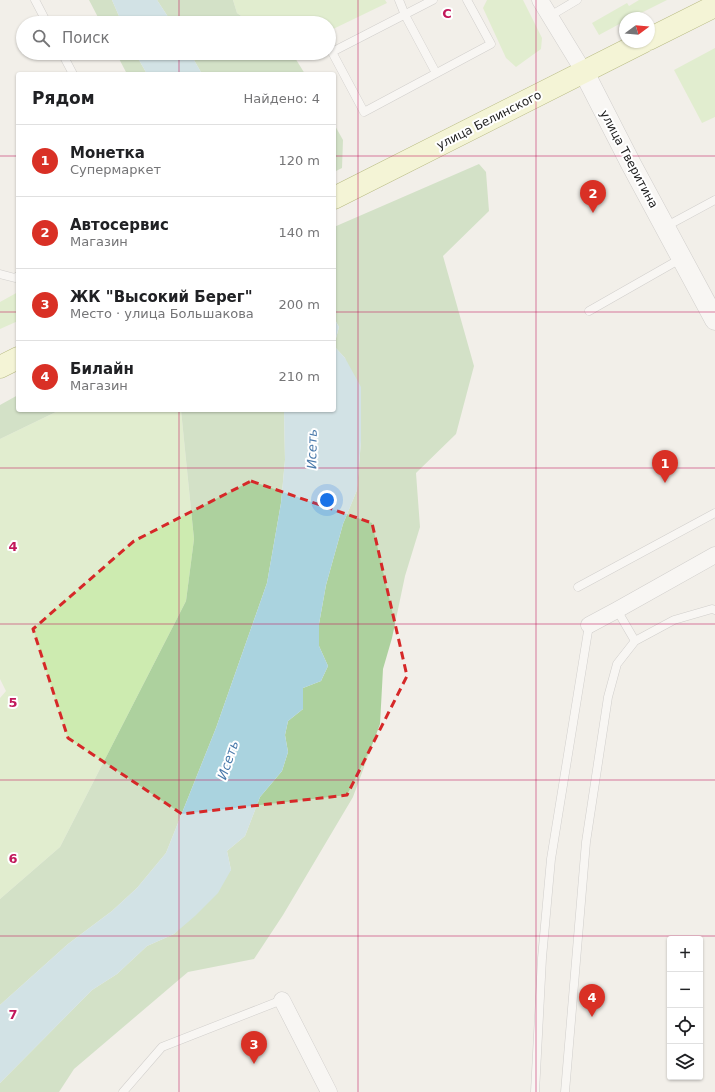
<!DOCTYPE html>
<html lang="ru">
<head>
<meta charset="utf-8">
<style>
  body { margin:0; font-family:"DejaVu Sans",sans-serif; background:#f6f6f6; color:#202124 }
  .controls { position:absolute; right:12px; bottom:12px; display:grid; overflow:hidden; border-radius:4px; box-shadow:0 1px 3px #0004 }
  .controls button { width:36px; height:36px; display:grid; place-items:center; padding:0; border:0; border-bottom:1px solid #e0e0e0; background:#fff; color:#202124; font:20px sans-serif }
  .compass { position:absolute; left:619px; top:12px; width:36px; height:36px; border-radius:50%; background:#fff; box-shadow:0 1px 3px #0004; rotate:74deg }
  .you { position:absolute; left:327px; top:500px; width:14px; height:14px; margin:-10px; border:3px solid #fff; border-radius:50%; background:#1a73e8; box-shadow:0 0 0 6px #1a73e833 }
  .badge { display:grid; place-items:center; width:26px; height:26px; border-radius:50%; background:#d93025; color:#fff; font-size:13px; font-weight:700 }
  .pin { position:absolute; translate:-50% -33px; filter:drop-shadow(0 1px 2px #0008) }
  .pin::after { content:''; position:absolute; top:21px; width:14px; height:12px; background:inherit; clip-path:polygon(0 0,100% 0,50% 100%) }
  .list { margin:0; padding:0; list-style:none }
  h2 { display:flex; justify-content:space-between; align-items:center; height:52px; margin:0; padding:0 16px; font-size:17px }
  h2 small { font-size:13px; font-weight:400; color:#757577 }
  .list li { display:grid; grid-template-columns:26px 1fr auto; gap:12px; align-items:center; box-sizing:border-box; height:72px; padding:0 16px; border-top:1px solid #e0e0e0 }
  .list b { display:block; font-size:15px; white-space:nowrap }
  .list p { margin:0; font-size:13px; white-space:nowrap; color:#757577 }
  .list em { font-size:13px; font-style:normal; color:#757577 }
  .icon { flex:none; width:22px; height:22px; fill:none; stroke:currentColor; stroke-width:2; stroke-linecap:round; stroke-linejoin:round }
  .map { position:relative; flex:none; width:715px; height:1092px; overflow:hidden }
  .search { position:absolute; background:#fff; box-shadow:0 1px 3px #0004; left:16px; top:16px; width:320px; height:44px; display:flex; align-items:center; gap:10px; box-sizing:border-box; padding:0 14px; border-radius:22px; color:#757577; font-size:15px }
  .panel { position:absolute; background:#fff; box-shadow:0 1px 3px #0004; left:16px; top:72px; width:320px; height:340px; border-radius:4px }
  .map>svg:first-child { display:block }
  .grass { fill:#cdebb0 }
  .forest { fill:#add19e }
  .water { fill:#aad3df }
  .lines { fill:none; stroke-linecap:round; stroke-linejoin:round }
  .service-casing { stroke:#a9a9a9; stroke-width:9 }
  .minor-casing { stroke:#a9a9a9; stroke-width:17 }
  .tertiary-casing { stroke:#a9a9a9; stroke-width:21 }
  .secondary-casing { stroke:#707d05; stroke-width:23 }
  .service { stroke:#fff; stroke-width:8 }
  .minor { stroke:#fff; stroke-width:16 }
  .tertiary { stroke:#fff; stroke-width:20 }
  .secondary { stroke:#f7fabf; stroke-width:22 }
  .marked { fill:none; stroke:#d62828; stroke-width:3; stroke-dasharray:8 5; stroke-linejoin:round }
  .grid { fill:none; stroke:#c2185b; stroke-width:1; stroke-opacity:0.55 }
  .labels { text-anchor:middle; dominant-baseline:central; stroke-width:4; stroke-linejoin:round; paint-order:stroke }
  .street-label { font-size:12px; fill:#222; stroke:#fff }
  .water-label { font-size:13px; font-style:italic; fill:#4a7aab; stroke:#fff }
  .grid-label { font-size:13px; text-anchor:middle; font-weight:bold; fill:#c2185b; stroke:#fff; stroke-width:4; stroke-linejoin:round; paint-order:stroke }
</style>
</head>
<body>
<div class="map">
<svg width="715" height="1092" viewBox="0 0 715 1092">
  <rect width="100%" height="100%" fill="#f2efe9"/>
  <path class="grass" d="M233,0H385L387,3L329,31V23H251L237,13Z
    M487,0H523L542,38L541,49L516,67L506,58L483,8Z
    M639,0H667L631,18H625V21L599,35L592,23L627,3L629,6Z
    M715,48V117L702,123L674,70Z
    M18,292V321L0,329V302Z
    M60,410H181L194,539L186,601L60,847L0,899V698L6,691L0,679V439Z"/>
  <path class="forest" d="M89,0H112L122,23H101Z
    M157,0H233L237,13L251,23H172Z
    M116,53H135L147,74H127Z
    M190,53H292L305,74H202Z
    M334,124L343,140L342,168L334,172Z
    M479,164L486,172L489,211L443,256L474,366L456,434L416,473L420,527L405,576L392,638L383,669L380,724L353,797L283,915L254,959L188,972L74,1069L59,1092H0V1083L92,990L117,974L147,946L174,934L231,870L227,851L245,836L260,797L282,771L288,752L285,735L288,721L303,709V688L321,681L328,666L319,646V624L326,585L343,524L357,490L361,441L345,358L334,346L339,327L334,318V227Z
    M18,395V410H60L0,439V405Z
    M181,410H284L285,460L281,503L267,583L216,728L166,853L137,888L112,911L68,944L0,1005V899L60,847L186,601L194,539Z"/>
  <path class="water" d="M112,0H157L172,23H122Z
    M135,53H190L202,74H147Z
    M334,318L339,327L334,345Z
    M334,346L345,358L361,387V441L357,490L343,524L326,585L319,624V646L328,666L321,681L303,688V709L288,721L285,735L288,752L282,771L260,797L245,836L227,851L231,870L218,893L195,916L174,934L147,946L117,974L92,990L0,1083V1005L68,944L112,911L137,888L166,853L216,728L267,583L281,503L285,460L284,410H334Z"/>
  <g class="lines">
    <defs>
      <path id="service" d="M35,0L47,23
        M399,0L405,15L436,73
        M433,0L332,52L364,112L491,44L467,0
        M550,16L577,0
        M62,53L73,74
        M665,227L715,200
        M0,274L15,278L18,276
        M589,311L682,258
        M578,587L715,513
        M635,641L674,620L712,609L715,610
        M123,1092L162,1047L282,1000
        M535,1092L542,958L551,859L589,625
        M565,1092L586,842L608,697L617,664L635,641L617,610"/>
      <path id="minor" d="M540,0L584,72
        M589,625L617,610L715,555
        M282,1000L329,1092"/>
      <path id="tertiary" d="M584,72L631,164L715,320"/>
      <path id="secondary" d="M649,39L715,6
        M334,198L643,42
        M0,367L18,358"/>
    </defs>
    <use href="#service" class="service-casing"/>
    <use href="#minor" class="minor-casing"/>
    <use href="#tertiary" class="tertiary-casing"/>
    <use href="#secondary" class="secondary-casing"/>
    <use href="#service" class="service"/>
    <use href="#minor" class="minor"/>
    <use href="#tertiary" class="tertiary"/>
    <use href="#secondary" class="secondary"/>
  </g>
  <path d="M0 0H715V1092H0ZM251,481L372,523L407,676L347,795L182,814L68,738L33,629L134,541Z" fill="#f2efe9" fill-opacity=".55" fill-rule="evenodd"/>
  <path class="marked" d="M251,481L372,523L407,676L347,795L182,814L68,738L33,629L134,541Z"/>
  <path class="grid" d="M179,0V23M358,0V1092M536,0V1092M179,53V74M0,156H18M334,156H715M0,312H18M334,312H715M179,410V1092M0,468H715M0,624H715M0,780H715M0,936H715"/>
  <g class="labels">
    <g class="street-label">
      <text transform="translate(489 120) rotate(-27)">улица Белинского</text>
      <text transform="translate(629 159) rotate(62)">улица Тверитина</text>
    </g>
    <g class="water-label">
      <text transform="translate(312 449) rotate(-89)">Исеть</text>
      <text transform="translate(228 760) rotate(-71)">Исеть</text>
    </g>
  </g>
  <g class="grid-label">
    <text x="447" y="18">C</text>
    <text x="13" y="551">4</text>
    <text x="13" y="707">5</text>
    <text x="13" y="863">6</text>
    <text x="13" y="1019">7</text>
  </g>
</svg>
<div class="controls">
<button>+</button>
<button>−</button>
<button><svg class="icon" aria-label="locate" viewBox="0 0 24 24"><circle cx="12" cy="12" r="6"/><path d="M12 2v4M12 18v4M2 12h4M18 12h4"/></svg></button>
<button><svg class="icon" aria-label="layers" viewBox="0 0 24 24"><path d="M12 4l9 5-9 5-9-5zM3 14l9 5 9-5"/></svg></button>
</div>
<svg class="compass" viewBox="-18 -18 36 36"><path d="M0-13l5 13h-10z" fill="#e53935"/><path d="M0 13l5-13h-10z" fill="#757577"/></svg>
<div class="you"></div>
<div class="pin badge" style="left:665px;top:483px">1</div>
<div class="pin badge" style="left:593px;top:213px">2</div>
<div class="pin badge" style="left:254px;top:1064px">3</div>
<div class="pin badge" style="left:592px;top:1017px">4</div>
<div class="search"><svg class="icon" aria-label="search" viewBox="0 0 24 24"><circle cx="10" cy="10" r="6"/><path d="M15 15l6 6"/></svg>Поиск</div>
<section class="panel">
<h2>Рядом<small>Найдено: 4</small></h2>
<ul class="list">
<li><span class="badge">1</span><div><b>Монетка</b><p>Супермаркет</p></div><em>120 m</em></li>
<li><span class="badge">2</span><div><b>Автосервис</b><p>Магазин</p></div><em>140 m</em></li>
<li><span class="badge">3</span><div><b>ЖК &quot;Высокий Берег&quot;</b><p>Место · улица Большакова</p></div><em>200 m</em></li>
<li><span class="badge">4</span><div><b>Билайн</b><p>Магазин</p></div><em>210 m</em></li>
</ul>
</section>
</div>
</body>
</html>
